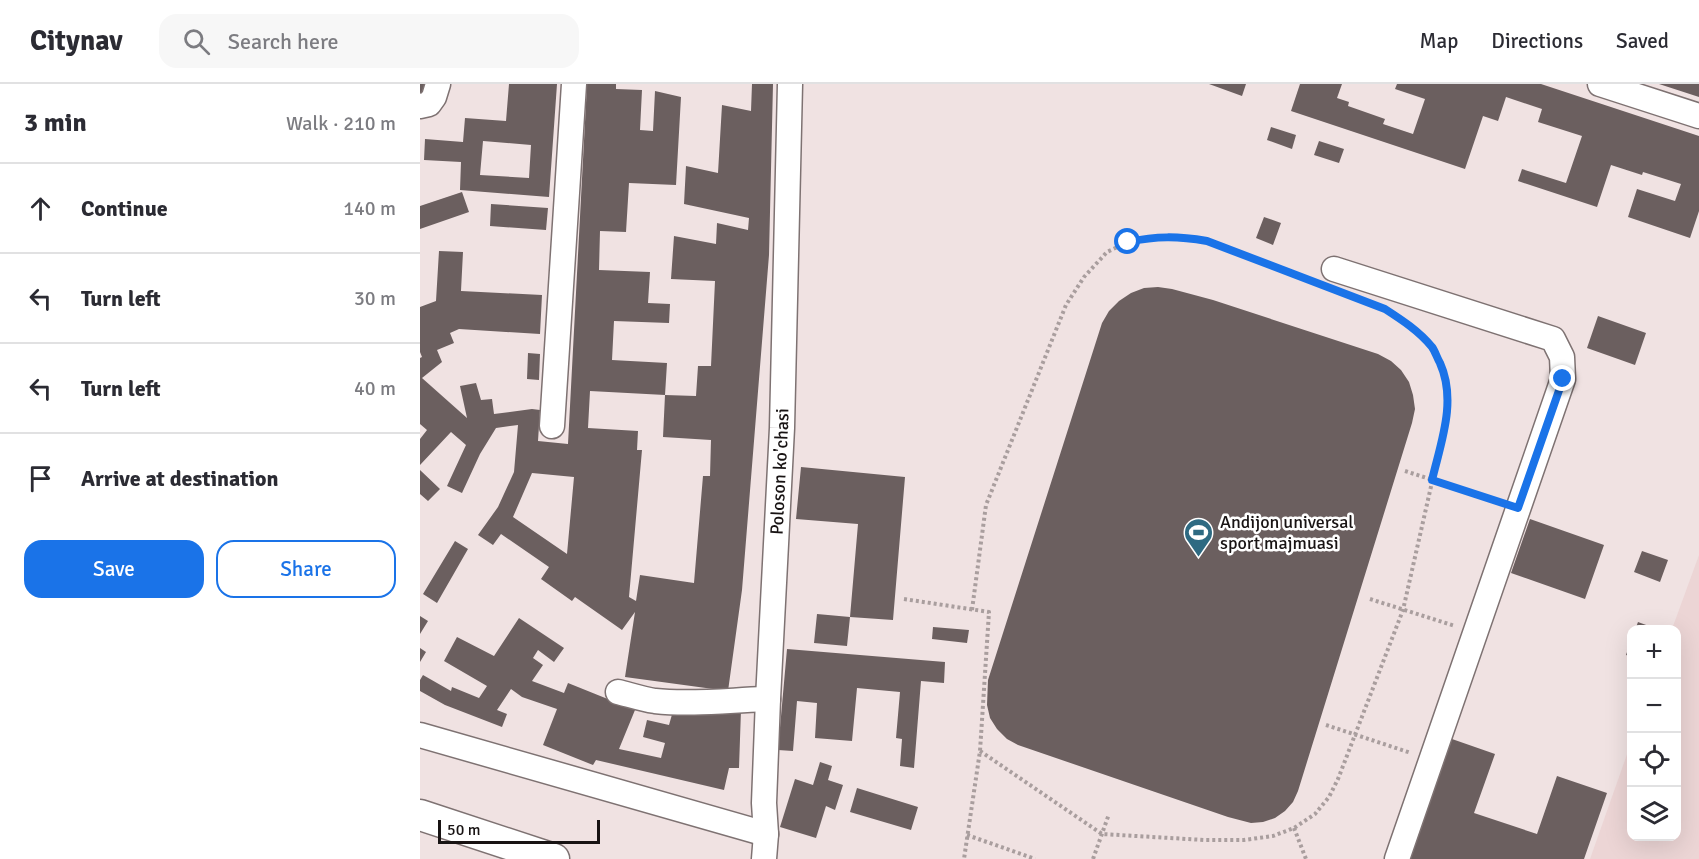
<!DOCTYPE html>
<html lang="en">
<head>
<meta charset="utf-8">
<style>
  body { margin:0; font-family:Signika,sans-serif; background:#f7f7f7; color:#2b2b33 }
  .controls { position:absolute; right:18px; bottom:18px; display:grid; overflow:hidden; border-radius:12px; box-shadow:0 6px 24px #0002 }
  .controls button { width:54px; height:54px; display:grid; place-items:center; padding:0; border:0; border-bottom:2px solid #e1e1e2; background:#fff; color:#2b2b33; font:30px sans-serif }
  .scale { position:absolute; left:18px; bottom:15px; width:162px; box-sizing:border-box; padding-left:6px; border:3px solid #181313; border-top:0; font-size:16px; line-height:21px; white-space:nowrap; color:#181313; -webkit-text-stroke:4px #fff; paint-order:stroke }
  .stop { position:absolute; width:18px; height:18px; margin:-14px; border:4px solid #1a73e8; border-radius:50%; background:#fff }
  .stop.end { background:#1a73e8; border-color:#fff; box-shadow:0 2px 6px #0008 }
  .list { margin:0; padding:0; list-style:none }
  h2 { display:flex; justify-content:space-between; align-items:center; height:78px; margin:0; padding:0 24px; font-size:26px }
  h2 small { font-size:20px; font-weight:400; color:#7c7c81 }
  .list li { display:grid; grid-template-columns:39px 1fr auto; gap:18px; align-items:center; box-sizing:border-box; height:90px; padding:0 24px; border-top:2px solid #e1e1e2 }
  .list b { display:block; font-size:22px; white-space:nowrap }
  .list em { font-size:20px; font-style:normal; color:#7c7c81 }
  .actions { display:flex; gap:12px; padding:18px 24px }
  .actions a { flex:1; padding:14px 0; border:2px solid #1a73e8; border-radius:18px; text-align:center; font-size:21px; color:#1a73e8 }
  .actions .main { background:#1a73e8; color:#fff }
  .icon { flex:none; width:33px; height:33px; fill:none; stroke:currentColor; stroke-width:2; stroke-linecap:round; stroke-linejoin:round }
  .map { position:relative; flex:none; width:1279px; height:775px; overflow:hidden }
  header { display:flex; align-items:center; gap:36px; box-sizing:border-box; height:84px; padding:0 30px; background:#fff; border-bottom:2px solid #e1e1e2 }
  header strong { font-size:28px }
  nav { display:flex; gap:33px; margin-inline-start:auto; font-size:21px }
  .search { width:420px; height:54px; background:#f7f7f7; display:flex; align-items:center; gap:15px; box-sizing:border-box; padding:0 21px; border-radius:18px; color:#7c7c81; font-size:22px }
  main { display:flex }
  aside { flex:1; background:#fff }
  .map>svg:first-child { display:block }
  .built { fill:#ecd5d5 }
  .building { fill:#6b5f5f; fill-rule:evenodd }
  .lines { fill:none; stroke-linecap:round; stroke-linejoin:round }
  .minor-casing { stroke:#7e7272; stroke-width:27 }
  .major-casing { stroke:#7e7272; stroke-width:33 }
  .path { stroke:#a99e9e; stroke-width:4; stroke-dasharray:3 3; stroke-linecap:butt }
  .minor { stroke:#fff; stroke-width:24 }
  .major { stroke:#fff; stroke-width:30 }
  .route { stroke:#1a73e8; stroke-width:8 }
  .labels { text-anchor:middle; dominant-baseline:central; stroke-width:5; stroke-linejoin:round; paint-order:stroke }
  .street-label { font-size:18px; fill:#181313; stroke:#fff }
  .poi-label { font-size:18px; fill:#181313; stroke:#fff; text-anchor:start }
</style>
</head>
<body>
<header>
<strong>Citynav</strong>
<div class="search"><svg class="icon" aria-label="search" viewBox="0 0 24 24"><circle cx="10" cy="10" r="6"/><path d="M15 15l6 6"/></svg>Search here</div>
<nav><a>Map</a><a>Directions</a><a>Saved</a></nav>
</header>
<main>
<aside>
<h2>3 min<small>Walk · 210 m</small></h2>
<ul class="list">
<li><svg class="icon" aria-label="ahead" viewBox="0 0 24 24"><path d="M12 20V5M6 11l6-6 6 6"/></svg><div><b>Continue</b></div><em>140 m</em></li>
<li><svg class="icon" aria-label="left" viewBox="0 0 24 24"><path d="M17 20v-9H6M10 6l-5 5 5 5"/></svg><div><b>Turn left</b></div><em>30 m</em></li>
<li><svg class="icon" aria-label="left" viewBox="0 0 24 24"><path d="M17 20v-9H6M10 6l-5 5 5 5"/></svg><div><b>Turn left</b></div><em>40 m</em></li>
<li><svg class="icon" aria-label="arrive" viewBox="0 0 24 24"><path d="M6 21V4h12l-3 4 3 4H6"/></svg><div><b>Arrive at destination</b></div></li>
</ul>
<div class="actions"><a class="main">Save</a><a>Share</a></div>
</aside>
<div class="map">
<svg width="1279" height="775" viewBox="0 0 1279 775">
  <rect width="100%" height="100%" fill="#f0e2e2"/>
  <path class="built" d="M1279,471V775H1170L1211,659L1212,752H1256V546L1252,545Z"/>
  <path class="building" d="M0,0H7L5,12L0,11Z
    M89,0H137L129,113L40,106L41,78L4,76L5,55L43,58L45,34L86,37ZM63,57L111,61L109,94L60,91Z
    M167,0H196V5L222,6L220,46L233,47L235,7L261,13L256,101L209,99L206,148L180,147L179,186L230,188L228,219L250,220L249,239L194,237L192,276L247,279L245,311L276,312L278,282H291L295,197L251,195L254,152L296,160L297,139L328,146L329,134L264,120L266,82L298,89L302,21L331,27L332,0H353L349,171L322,506L308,607L205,593L215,528L202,546L155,513L152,517L121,495L129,483L81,450L73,461L58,451L78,423L94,388L98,341L76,344L60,370L42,409L27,402L46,361L31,348L0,381V355L7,346L0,340V274L2,273L0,268V223L16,217L19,167L43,168L41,207L122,211L120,250L39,245L30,249L34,259L17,266L22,278L2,294L47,334L40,302L56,299L61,316L72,315L74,330L112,325L120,326L118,357L148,360ZM170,307L245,311L243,353L291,356L290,392H283L274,499L220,491L216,517L209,513L222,366H217L218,347L168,344ZM112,389L154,393L147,470L93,433Z
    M789,0H826L822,12Z
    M880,0H922L917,14L929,18L928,22L965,35L963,40L993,50L1005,15L975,5L977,0H1121L1279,52V127L1270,154L1208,133L1217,105L1255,117L1261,100L1223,88L1222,91L1191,81L1177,123L1098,97L1102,85L1146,99L1162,52L1118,38L1122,25L1086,13L1078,37L1063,32L1045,85L871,27Z
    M1239,0H1279V13Z
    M851,43L876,51L872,65L847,56Z
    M899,57L924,65L919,79L894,71Z
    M42,108L49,128L0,145V122Z
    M71,120L128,124L126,146L70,142Z
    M844,133L861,139L853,161L836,154Z
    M738,203L752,205L793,216L958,270L971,277L981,286L989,298L993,311L995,325L992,339L878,707L873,718L865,727L855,734L843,738L831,739L808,733L598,661L587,655L577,645L570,634L567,621L568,596L682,239L689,227L699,217L711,209L724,204Z
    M1178,232L1226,249L1215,281L1167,264Z
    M108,269L120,270L119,296L107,295Z
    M381,383L485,393L473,536L430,533L438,440L376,435Z
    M0,386L20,405L8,417L0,410Z
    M1110,435L1184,461L1165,515L1091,489Z
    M35,457L48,465L17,519L3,510Z
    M1222,467L1248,476L1240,498L1214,488Z
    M397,530L430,533L427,562L394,559Z
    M0,532L8,537L0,550Z
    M99,534L144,564L134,578L118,566L113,574L123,581L112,597L144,609L148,599L215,626L199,665L241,674L245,659L223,653L227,636L249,641L253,627L321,626L319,684H309L304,706L176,676L173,681L123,661L137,625L102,613L91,605L77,626L87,630L82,643L25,621L0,607V596L3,591L31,607L32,603L59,614L67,602L24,577L37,553L74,572Z
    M1218,538L1237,545V546H1215Z
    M513,543L549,546L547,559L512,555Z
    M1211,556H1212V573L1206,571Z
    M0,564L6,568L0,578Z
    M367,565L525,578L524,599L501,597L494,684L480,682L482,655L476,654L480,608L437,604L432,657L395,654L397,619L377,617L373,667L358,666Z
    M1032,655L1075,670L1054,729L1117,750L1137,692L1187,709L1164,775H990Z
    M400,678L412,682L408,696L423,701L415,726L406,722L396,754L360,743L375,695L393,701Z
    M437,704L498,723L491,746L430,728Z"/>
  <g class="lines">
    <defs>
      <g id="minor">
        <path d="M1180,0L1279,32"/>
        <path d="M0,22L9,20L14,13L18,0"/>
        <path d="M914,185L1133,255L1142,273L1143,295L977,775"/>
        <path d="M132,342L154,0"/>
        <path d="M198,608C210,611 222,615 235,617C272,621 311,616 348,615"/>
        <path d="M0,651L346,750"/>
        <path id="s1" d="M344,775L346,750L344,719L348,615L362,344L370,0"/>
      </g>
      <path id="major" d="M0,731L134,775"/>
    </defs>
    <use href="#minor" class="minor-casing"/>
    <use href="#major" class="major-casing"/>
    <path class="path" d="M985,387L1078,417
      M484,515L569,528L560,667L544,775
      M950,515L1035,542
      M552,526L566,421L646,221L664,193L687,168L708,158L734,153H762L787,157L896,198
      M906,641L991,669
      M560,667L682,750L784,756H824L853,752L874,744L895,730L909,713L918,695L983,526L1027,332C1030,278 1013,256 969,228
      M874,744L886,775
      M547,751L615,775
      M673,775L689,730"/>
    <use href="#minor" class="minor"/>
    <use href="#major" class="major"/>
  </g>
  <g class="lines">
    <path class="route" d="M708,158C737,152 757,152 787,157L965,225C982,236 999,247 1012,263C1015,267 1017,274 1020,279C1037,317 1021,358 1012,396L1098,424L1143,295"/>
  </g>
  <defs>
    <symbol id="stadium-pin" viewBox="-11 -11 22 30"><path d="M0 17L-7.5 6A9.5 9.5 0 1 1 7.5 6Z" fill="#2e6a82" stroke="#fff"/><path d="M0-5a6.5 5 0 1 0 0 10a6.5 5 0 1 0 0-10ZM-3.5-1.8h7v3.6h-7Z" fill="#fff"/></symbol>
  </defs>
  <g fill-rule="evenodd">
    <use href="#stadium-pin" x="762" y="432" width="33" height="45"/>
  </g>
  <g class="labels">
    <g class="street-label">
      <text stroke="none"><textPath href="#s1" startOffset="388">Poloson ko'chasi</textPath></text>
    </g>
    <g class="poi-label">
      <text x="800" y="438">Andijon universal<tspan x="800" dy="21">sport majmuasi</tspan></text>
    </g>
  </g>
</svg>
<div class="controls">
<button>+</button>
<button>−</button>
<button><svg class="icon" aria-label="locate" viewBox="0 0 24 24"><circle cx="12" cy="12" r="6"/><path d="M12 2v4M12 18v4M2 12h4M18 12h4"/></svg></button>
<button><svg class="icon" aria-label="layers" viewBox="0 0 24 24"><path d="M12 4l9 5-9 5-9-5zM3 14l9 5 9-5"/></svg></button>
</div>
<div class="scale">50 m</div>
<div class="stop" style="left:708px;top:158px"></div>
<div class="stop end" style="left:1143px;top:295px"></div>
</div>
</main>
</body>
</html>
